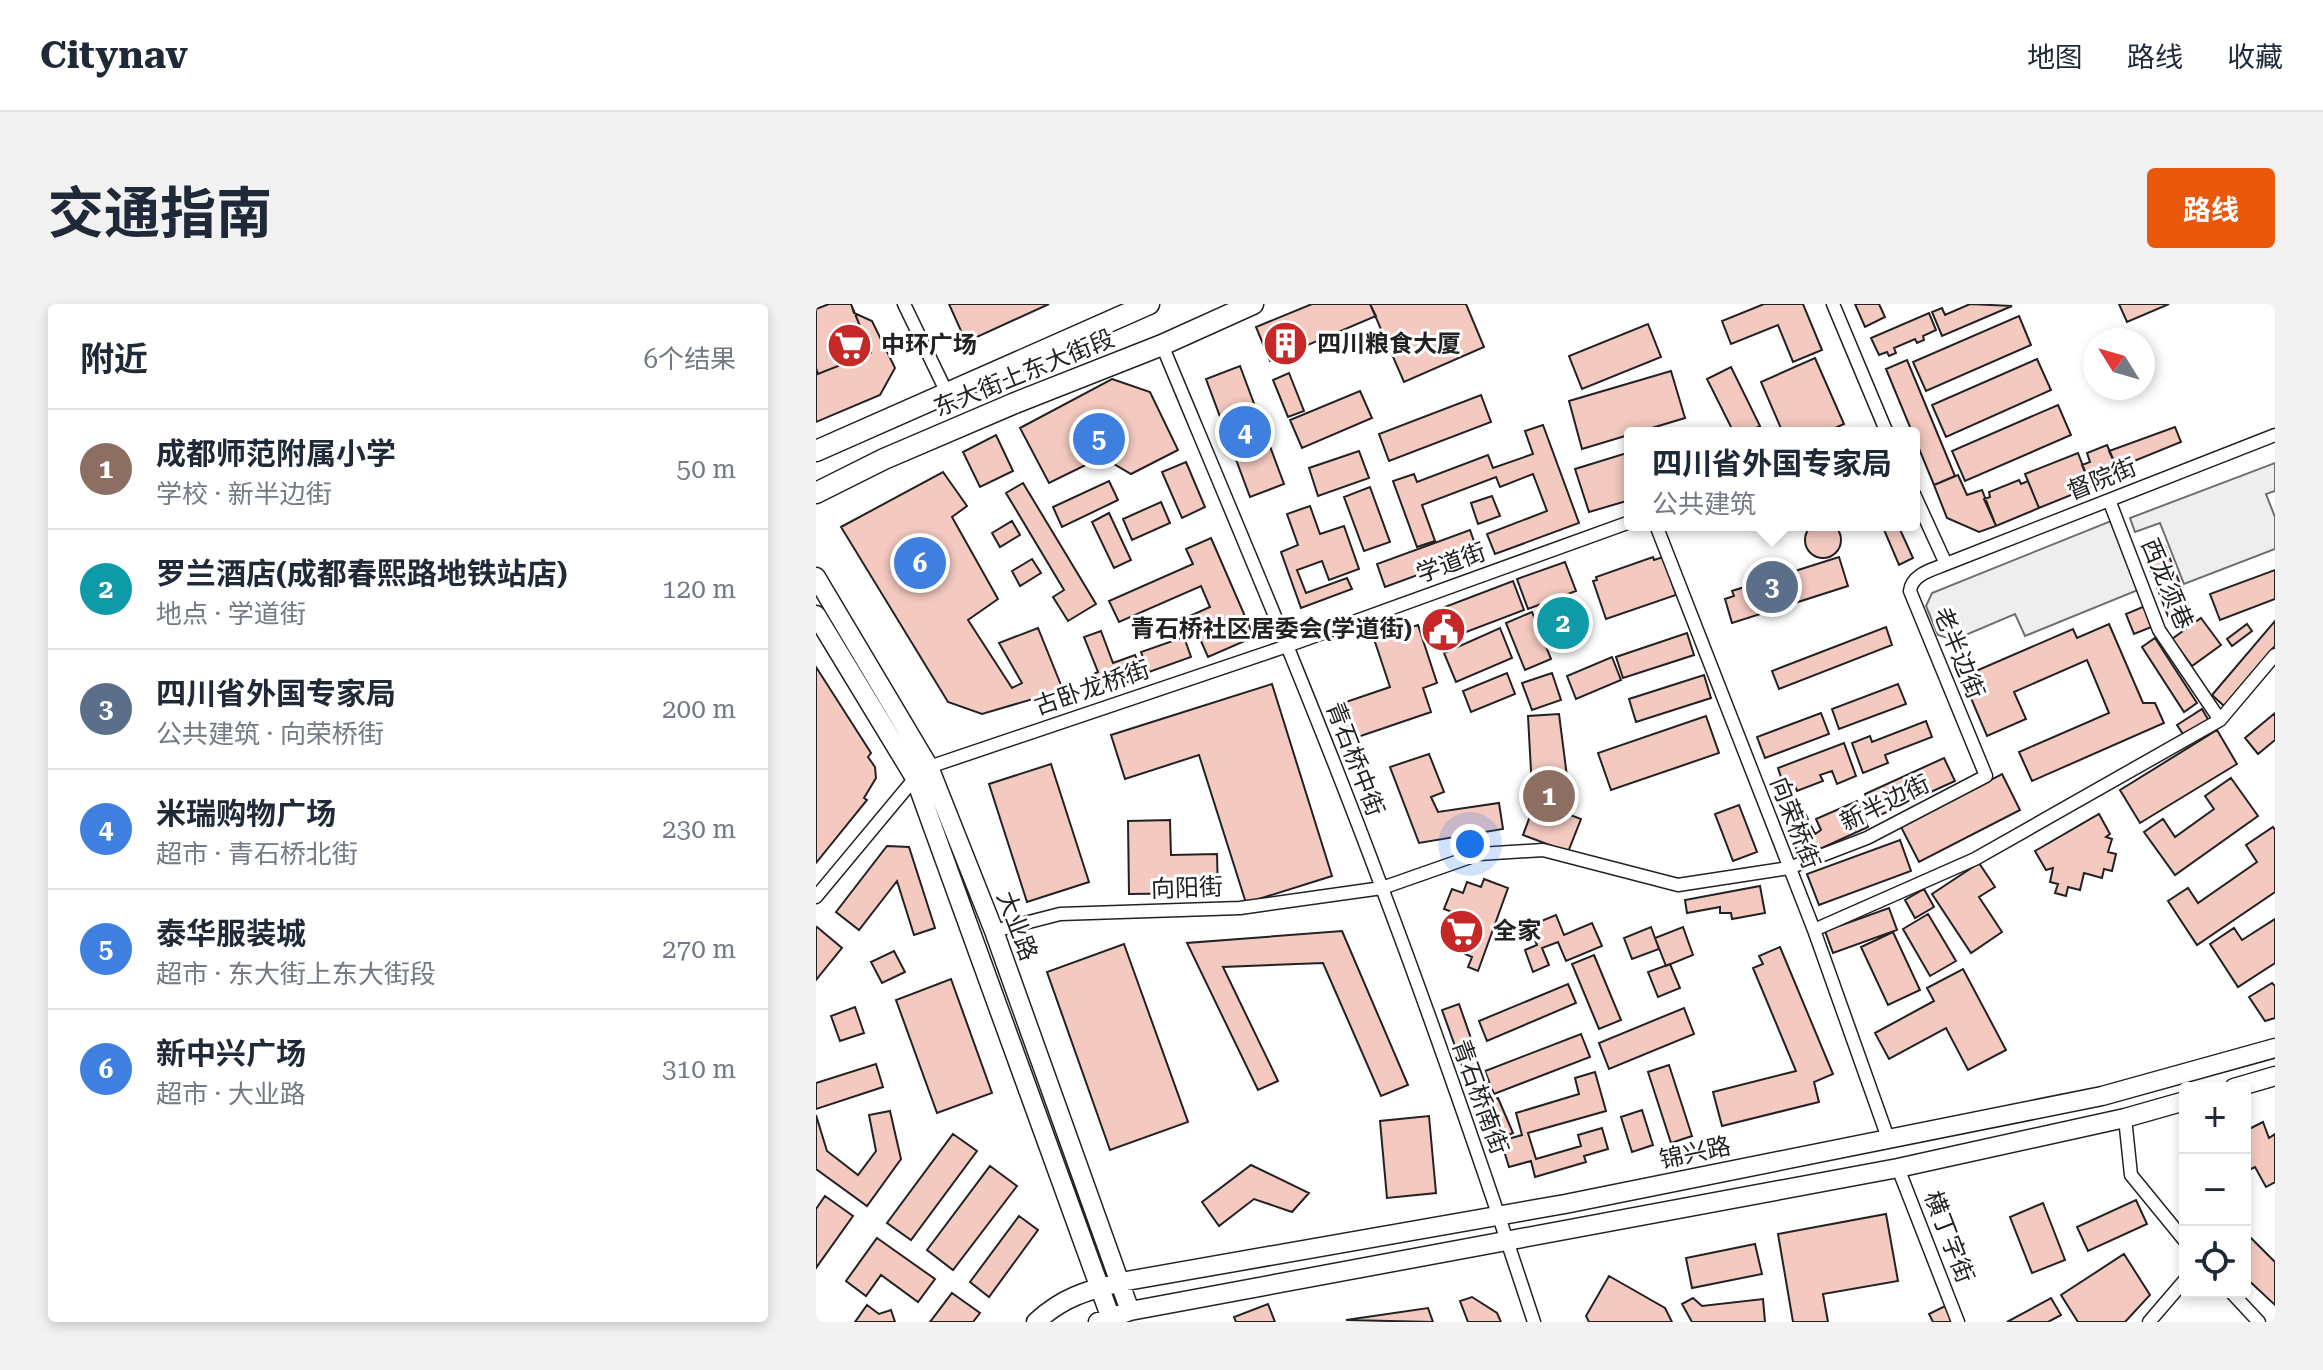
<!DOCTYPE html>
<html lang="zh">
<head>
<meta charset="utf-8">
<style>
  body { margin:0; font-family:"Roboto Serif","Noto Sans SC",serif; background:#f2f2f3; color:#1f2937 }
  .controls { position:absolute; right:24px; bottom:24px; display:grid; overflow:hidden; border-radius:8px; box-shadow:0 4px 12px #0003 }
  .controls button { width:72px; height:72px; display:grid; place-items:center; padding:0; border:0; border-bottom:2px solid #e0e1e3; background:#fff; color:#1f2937; font:40px sans-serif }
  .compass { position:absolute; left:1267px; top:24px; width:72px; height:72px; border-radius:50%; background:#fff; box-shadow:0 4px 12px #0003; rotate:307deg }
  .you { position:absolute; left:654px; top:540px; width:28px; height:28px; margin:-20px; border:6px solid #fff; border-radius:50%; background:#1a73e8; box-shadow:0 0 0 12px #1a73e833 }
  .badge { display:grid; place-items:center; width:52px; height:52px; border-radius:50%; background:#ea580c; color:#fff; font-size:26px; font-weight:700 }
  .pin { position:absolute; translate:-50% -50%; border:4px solid #fff; box-shadow:0 2px 8px #0006 }
  .popup { position:absolute; left:808px; top:123px; width:296px; height:104px; box-sizing:border-box; display:grid; place-content:center; border-radius:8px; background:#fff; filter:drop-shadow(0 2px 6px #0005); font-size:26px; white-space:nowrap; color:#747a83 }
  .popup b { font-size:30px; color:#1f2937 }
  .popup::after { content:''; position:absolute; left:50%; top:100%; margin-left:-16px; border:16px solid transparent; border-top-color:#fff }
  .list { margin:0; padding:0; list-style:none }
  h2 { display:flex; justify-content:space-between; align-items:center; height:104px; margin:0; padding:0 32px; font-size:34px }
  h2 small { font-size:26px; font-weight:400; color:#747a83 }
  .list li { display:grid; grid-template-columns:52px 1fr auto; gap:24px; align-items:center; box-sizing:border-box; height:120px; padding:0 32px; border-top:2px solid #e0e1e3 }
  .list b { display:block; font-size:30px; white-space:nowrap }
  .list p { margin:0; font-size:26px; white-space:nowrap; color:#747a83 }
  .list em { font-size:26px; font-style:normal; color:#747a83 }
  .icon { flex:none; width:44px; height:44px; fill:none; stroke:currentColor; stroke-width:2; stroke-linecap:round; stroke-linejoin:round }
  .map { position:relative; flex:none; width:1459px; height:1018px; overflow:hidden; border-radius:8px }
  header { display:flex; align-items:center; gap:48px; box-sizing:border-box; height:112px; padding:0 40px; background:#fff; border-bottom:2px solid #e0e1e3 }
  header strong { font-size:38px }
  nav { display:flex; gap:44px; margin-inline-start:auto; font-size:28px }
  .intro { display:flex; align-items:center; justify-content:space-between; box-sizing:border-box; height:192px; padding:0 48px }
  h1 { margin:0; font-size:56px }
  .button { padding:20px 36px; border-radius:8px; background:#ea580c; color:#fff; font-size:28px; font-weight:700 }
  main { display:flex; gap:48px; padding:0 48px }
  aside { flex:1; background:#fff; border-radius:8px; box-shadow:0 4px 12px #0003 }
  .map>svg:first-child { display:block }
  .green { fill:#eee; stroke:#6f6f6f; stroke-width:2 }
  .building { fill:#f3c9c0; stroke:#222; stroke-width:2 }
  .lines { fill:none; stroke-linecap:round; stroke-linejoin:round }
  .street-casing { stroke:#222; stroke-width:15 }
  .secondary-casing { stroke:#222; stroke-width:21 }
  .primary-casing { stroke:#222; stroke-width:23 }
  .street { stroke:#fff; stroke-width:12 }
  .secondary { stroke:#fff; stroke-width:18 }
  .primary { stroke:#fff; stroke-width:20 }
  .labels { text-anchor:middle; dominant-baseline:central; stroke-width:6; stroke-linejoin:round; paint-order:stroke }
  .poi-label { font-size:24px; font-weight:bold; fill:#222; stroke:#fff; text-anchor:start }
  .street-label { font-size:24px; fill:#222; stroke:#fff }
</style>
</head>
<body>
<header>
<strong>Citynav</strong>
<nav><a>地图</a><a>路线</a><a>收藏</a></nav>
</header>
<div class="intro"><h1>交通指南</h1><a class="button">路线</a></div>
<main>
<aside>
<h2>附近<small>6个结果</small></h2>
<ul class="list">
<li><span class="badge" style="background:#8d6e63">1</span><div><b>成都师范附属小学</b><p>学校 · 新半边街</p></div><em>50 m</em></li>
<li><span class="badge" style="background:#0f9aa8">2</span><div><b>罗兰酒店(成都春熙路地铁站店)</b><p>地点 · 学道街</p></div><em>120 m</em></li>
<li><span class="badge" style="background:#5c6f8a">3</span><div><b>四川省外国专家局</b><p>公共建筑 · 向荣桥街</p></div><em>200 m</em></li>
<li><span class="badge" style="background:#3f7fe0">4</span><div><b>米瑞购物广场</b><p>超市 · 青石桥北街</p></div><em>230 m</em></li>
<li><span class="badge" style="background:#3f7fe0">5</span><div><b>泰华服装城</b><p>超市 · 东大街上东大街段</p></div><em>270 m</em></li>
<li><span class="badge" style="background:#3f7fe0">6</span><div><b>新中兴广场</b><p>超市 · 大业路</p></div><em>310 m</em></li>
</ul>
</aside>
<div class="map">
<svg width="1459" height="1018" viewBox="0 0 1459 1018">
  <rect width="100%" height="100%" fill="#fff"/>
  <path class="green" d="M1459,159V187L1450,190L1459,213V245L1368,280L1344,219L1319,228L1314,214Z
    M1295,217L1322,286L1209,332L1199,310L1138,336L1122,331L1110,302L1116,289Z"/>
  <path class="building" d="M13,0H35L38,9L56,17L79,64L64,91L0,118V5Z
    M13,0H35L55,49L2,70L0,64V5Z
    M133,0H233L150,38Z
    M496,0H554L560,12L454,57L440,23Z
    M554,0H650L668,43L588,78Z
    M948,0H987L1006,46L977,58L962,21L915,40L906,17Z
    M1039,0H1063L1069,13L1049,23Z
    M1154,0L1196,2L1126,32L1116,8L1126,4L1129,11Z
    M1303,0H1353L1311,18Z
    M1113,9L1120,26L1107,32L1108,36L1101,39L1099,35L1078,44L1080,49L1073,52L1071,48L1063,51L1055,34Z
    M1203,12L1215,41L1110,87L1097,58Z
    M832,20L845,53L766,85L753,52Z
    M999,54L1028,120L1008,129H967L945,78Z
    M1221,55L1235,86L1130,133L1116,101Z
    M1091,56L1139,172L1118,181L1070,65Z
    M424,62L468,180L434,193L390,75Z
    M915,63L944,122L931,129H918L891,75Z
    M855,67L869,114L766,145L753,97Z
    M473,69L488,107L472,113L457,76Z
    M296,75L334,88L362,146L315,170L286,153L233,179L204,124Z
    M544,87L556,114L486,144L474,116Z
    M665,91L675,118L573,157L563,130Z
    M1242,101L1255,131L1149,177L1136,147Z
    M727,121L763,219L679,250L671,230L731,207L717,170L684,183L680,173L606,201L619,237L601,243L577,177L598,170L601,178L672,151L677,164L717,150L709,127Z
    M1359,123L1365,138L1301,164L1293,147Z
    M180,131L197,167L164,183L147,148Z
    M1291,141L1301,164L1272,175L1266,161L1274,158L1271,149Z
    M543,147L553,174L502,192L493,164Z
    M814,148V196L773,208L759,165Z
    M1262,149L1275,183L1223,204L1209,170Z
    M370,158L389,203L366,214L346,168Z
    M127,168L151,202L136,213L182,295L152,316L196,384L206,379L183,339L222,324L247,386L166,410L132,398L25,223Z
    M1142,171L1151,191L1166,186L1180,222L1163,228L1131,214L1118,181Z
    M1203,176L1205,180L1212,177L1223,204L1180,222L1168,195L1174,193L1173,188Z
    M293,177L302,196L246,223L237,203Z
    M207,179L280,300L252,317L237,293L248,286L190,189Z
    M554,183L574,238L548,247L528,193Z
    M676,192L684,212L662,220L655,199Z
    M345,198L354,219L316,236L307,215Z
    M494,202L504,230L528,222L543,265L513,276L506,257L481,266L490,289L531,274L536,285L485,304L465,248L482,241L471,210Z
    M293,209L315,256L298,264L276,218Z
    M196,217L204,231L184,243L176,229Z
    M989 236a18 18 0 1 1 36 0a18 18 0 1 1-36 0Z
    M1066,221H1082L1097,254L1083,261Z
    M654,226L662,249L569,283L561,260Z
    M395,234L438,333L392,353L374,312L394,303L385,282L303,318L293,297L377,260L370,245Z
    M1349,242L1373,303L1352,312L1328,250Z
    M837,253L838,256L847,253L860,291L790,315L777,277L781,276L780,273Z
    M1023,253L1032,282L916,319L909,295L918,292L916,287Z
    M216,255L225,269L204,282L196,267Z
    M749,258L760,287L712,305L701,275Z
    M1459,266V295L1404,316L1394,290Z
    M697,277L708,306L624,338L613,309Z
    M751,293L767,336L743,345L728,302Z
    M1329,302L1338,322L1318,330L1310,310Z
    M716,308L735,355L709,366L690,319Z
    M1385,314L1405,341L1376,362L1356,335Z
    M1459,317V342L1408,402L1396,391Z
    M1293,320L1327,399H1339L1348,419L1216,477L1203,448L1293,409L1271,356L1198,388L1210,415L1171,432L1146,373L1257,325L1261,334Z
    M1431,320L1436,327L1416,342L1411,335Z
    M602,321L621,379L607,384L615,408L530,437L518,402L574,383L558,335Z
    M1070,323L1076,341L963,385L956,367Z
    M684,324L696,354L640,378L628,349Z
    M285,327L297,359L319,351L327,372L276,392L269,374L282,368L268,333Z
    M871,329L878,351L807,374L800,353Z
    M368,333L375,353L333,368L325,348Z
    M1339,334L1381,399L1368,408L1326,343Z
    M796,353L805,376L760,395L751,372Z
    M0,363L55,449L52,453L59,463L60,474L48,494L51,496L0,559Z
    M691,369L699,390L655,408L647,387Z
    M736,369L745,396L716,406L706,379Z
    M888,371L895,394L820,418L813,395Z
    M456,380L516,572L430,599L383,451L309,475L295,431Z
    M1082,380L1090,400L1023,425L1016,405Z
    M1386,405L1393,417L1369,433L1361,421Z
    M1005,409L1013,430L949,454L941,433Z
    M1459,409V436L1442,450L1429,434Z
    M743,410L754,496L749,509L765,515L752,548L707,531L717,504L712,412Z
    M890,412L903,449L795,486L782,449Z
    M1110,417L1116,433L1069,451L1072,459L1047,469L1036,439L1054,432L1056,438Z
    M1401,426L1421,460L1324,519L1304,486Z
    M1028,439L1040,472L1021,480L1016,467L1004,471L1007,477L981,487L979,481L969,485L962,464Z
    M613,450L628,488L615,493L622,508L683,499L687,525L603,539L574,463Z
    M1128,454L1139,477L1060,513L1049,490Z
    M235,460L273,578L211,598L173,480Z
    M1186,470L1204,506L1103,558L1085,523Z
    M1415,474L1442,512L1359,571L1328,528L1347,515L1359,533L1398,505L1389,492Z
    M1041,497L1052,523L995,549L993,544L982,549L969,519L989,509L999,530L1005,526L1000,515Z
    M923,501L941,548L917,557L899,510Z
    M1283,510L1294,530L1290,533L1296,535L1292,548L1300,550L1296,567L1288,565L1286,574L1268,569L1264,586L1252,583L1250,592L1239,589L1242,580L1234,578L1237,564L1230,566L1219,547Z
    M354,516L355,551L401,550L402,589L313,590L312,517Z
    M1457,523L1459,526V588L1381,641L1352,597L1372,584L1382,599L1441,558L1430,541Z
    M1084,536L1095,567L1003,601L991,570Z
    M71,542L93,543L119,624L98,631L81,577L43,626L20,608Z
    M1163,559L1179,583L1163,593L1186,628L1155,649L1116,590Z
    M668,575L692,584L662,667L652,663L656,653L649,650L652,640L644,637L652,614L628,605L636,585L647,589L651,578L665,583Z
    M944,582L949,609L916,615L915,609H904V603L871,609L869,596Z
    M1108,585L1118,603L1099,614L1089,596Z
    M1073,604L1081,626L1017,649L1009,627Z
    M1112,610L1140,657L1114,672L1087,625Z
    M740,611L748,631L776,619L786,642L750,657L742,638L726,644L733,661L717,668L709,646L721,641L713,622Z
    M1459,615V659L1422,683L1394,640L1418,624L1426,636Z
    M1,623L26,644L0,676V625Z
    M835,623L843,645L816,655L808,634Z
    M867,623L877,651L850,662L839,634Z
    M526,627L592,781L565,792L507,659L407,663L462,777L442,786L371,639Z
    M1077,628L1104,686L1072,701L1045,643Z
    M308,640L372,818L294,846L231,668Z
    M964,643L1017,770L998,778L1003,798L906,822L897,788L980,767L937,664L947,660L943,652Z
    M78,647L89,668L66,679L55,658Z
    M778,651L805,716L783,725L756,660Z
    M854,660L864,684L842,693L832,668Z
    M1147,665L1190,746L1152,766L1130,724L1073,755L1059,729L1118,697L1111,684Z
    M135,675L176,789L121,809L80,696Z
    M1456,679L1459,682V714L1449,717L1433,693Z
    M752,680L760,699L671,737L663,717Z
    M643,700L673,786L657,792L626,706Z
    M39,703L48,729L24,737L15,712Z
    M868,704L878,730L793,765L783,739Z
    M765,730L774,753L678,790L669,767Z
    M60,760L67,783L0,805V779Z
    M853,761L876,832L855,839L832,768Z
    M779,768L790,807L712,829L720,855L765,842L762,831L786,824L792,845L768,852L770,858L719,873L715,857L693,863L685,837L706,831L700,809L763,790L759,774Z
    M682,794L697,829L684,835L669,799Z
    M826,806L837,841L816,848L805,813Z
    M74,807L85,855L51,902L0,865V811L11,847L42,871L60,847L53,811Z
    M613,812L620,889L571,894L564,817Z
    M1447,818L1453,834L1459,830V878L1450,883L1439,863L1429,868V838L1433,835L1429,827Z
    M137,830L161,847L95,936L71,919Z
    M435,861L493,889L476,908L438,895L403,922L386,898Z
    M174,862L201,882L137,966L111,946Z
    M9,892L37,912L0,964V905Z
    M1320,896L1331,920L1272,947L1261,923Z
    M1227,899L1249,956L1216,969L1194,913Z
    M1070,910L1082,977L1007,990L1012,1018H977L962,930Z
    M203,912L222,926L173,993L154,978Z
    M1429,928L1459,958V1001L1429,973Z
    M61,934L119,975L102,998L65,971L50,992L30,977Z
    M939,940L946,970L876,984L870,954Z
    M1308,950L1334,991L1309,1018H1262L1245,991Z
    M793,972L849,1004L856,1018H773L770,1012Z
    M136,989L164,1009L157,1018H114Z
    M656,993L681,1009L685,1018H652L644,997Z
    M877,994L886,1002L947,995L949,1018H876L866,1000Z
    M1235,994L1245,1011L1232,1018H1191Z
    M452,1000L459,1018H420L418,1013Z
    M51,1001L63,1010L75,1006L79,1018H39Z
    M1129,1002L1137,1018H1117L1113,1010Z
    M612,1004L617,1018L530,1016Z"/>
  <g class="lines">
    <defs>
      <path id="street" d="M88,0L131,89
        M1017,0L1071,129
        M346,41C421,221 498,401 566,584C620,727 670,872 718,1018
        M1098,190L1130,260
        M1293,196L1343,326L1404,416
        M840,221L998,626L1072,834
        M0,593L99,474L113,463L471,342L814,218
        M998,626L1159,555L1404,416L1459,351
        M178,627L244,610L424,604L566,584L663,550L727,546L862,581L973,564L1051,534L1170,472L1094,287C1096,270 1116,266 1130,260L1459,131
        M1309,814L1315,871L1369,937
        M1082,864L1142,1018
        M1415,988L1443,1018
        M1333,1018L1369,976"/>
      <path id="secondary" d="M0,273L113,463L178,627L314,1007
        M0,311L99,474L294,1012
        M1418,784L1459,772
        M220,1018C247,993 270,987 305,978L749,900L1286,792L1459,744
        M282,1018L314,1007L1082,864L1309,814L1369,797"/>
      <path id="primary" d="M0,147L333,0
        M0,189L68,155L199,99L346,41L437,0"/>
    </defs>
    <use href="#street" class="street-casing"/>
    <use href="#secondary" class="secondary-casing"/>
    <use href="#primary" class="primary-casing"/>
    <use href="#street" class="street"/>
    <use href="#secondary" class="secondary"/>
    <use href="#primary" class="primary"/>
  </g>
  <defs>
    <symbol id="building-disc" viewBox="-11 -11 22 22"><circle r="9.5" fill="#c62828" stroke="#fff"/><path d="M-4-6H4V6H1V3H-1V6H-4ZM-2.5-4.3h1.7v1.8h-1.7ZM.8-4.3h1.7v1.8H.8ZM-2.5-1h1.7V.8h-1.7ZM.8-1h1.7V.8H.8Z" fill="#fff"/></symbol>
    <symbol id="supermarket-disc" viewBox="-11 -11 22 22"><circle r="9.5" fill="#c62828" stroke="#fff"/><path d="M-6-5.5h2.5l.6 2H6L4.5 2H-2.5L-4.4-4H-6ZM-1.5 3.2a1.3 1.3 0 1 0 .1 0ZM3 3.2a1.3 1.3 0 1 0 .1 0Z" fill="#fff"/></symbol>
    <symbol id="civic-disc" viewBox="-11 -11 22 22"><circle r="9.5" fill="#c62828" stroke="#fff"/><path d="M-.6-6.5H3V-4.5H.6V-3L4-1V1h2V6H-6V1h2V-1L-.6-3ZM-1.2 2.5V6h2.4V2.5Z" fill="#fff"/></symbol>
  </defs>
  <g fill-rule="evenodd">
    <use href="#building-disc" x="444" y="14" width="51" height="51"/>
    <use href="#supermarket-disc" x="8" y="16" width="51" height="51"/>
    <use href="#civic-disc" x="602" y="300" width="51" height="51"/>
    <use href="#supermarket-disc" x="620" y="602" width="51" height="51"/>
  </g>
  <g class="labels">
    <g class="poi-label">
      <text x="501" y="40">四川粮食大厦</text>
      <text x="65" y="41">中环广场</text>
      <text x="596" y="325" text-anchor="end">青石桥社区居委会(学道街)</text>
      <text x="677" y="627">全家</text>
    </g>
    <g class="street-label">
      <text transform="translate(208 69) rotate(-22)">东大街上东大街段</text>
      <text transform="translate(1286 175) rotate(-22)">督院街</text>
      <text transform="translate(635 259) rotate(-20)">学道街</text>
      <text transform="translate(1351 280) rotate(67)">西龙须巷</text>
      <text transform="translate(1143 349) rotate(68)">老半边街</text>
      <text transform="translate(276 384) rotate(-19)">古卧龙桥街</text>
      <text transform="translate(539 455) rotate(69)">青石桥中街</text>
      <text transform="translate(1069 499) rotate(-26)">新半边街</text>
      <text transform="translate(979 519) rotate(69)">向荣桥街</text>
      <text transform="translate(371 584) rotate(-2)">向阳街</text>
      <text transform="translate(201 622) rotate(69)">大业路</text>
      <text transform="translate(664 793) rotate(70)">青石桥南街</text>
      <text transform="translate(879 849) rotate(-12)">锦兴路</text>
      <text transform="translate(1133 933) rotate(69)">横丁字街</text>
    </g>
  </g>
</svg>
<div class="controls">
<button>+</button>
<button>−</button>
<button><svg class="icon" aria-label="locate" viewBox="0 0 24 24"><circle cx="12" cy="12" r="6"/><path d="M12 2v4M12 18v4M2 12h4M18 12h4"/></svg></button>
</div>
<svg class="compass" viewBox="-18 -18 36 36"><path d="M0-13l5 13h-10z" fill="#e53935"/><path d="M0 13l5-13h-10z" fill="#747a83"/></svg>
<div class="you"></div>
<div class="pin badge" style="left:733px;top:492px;background:#8d6e63">1</div>
<div class="pin badge" style="left:747px;top:319px;background:#0f9aa8">2</div>
<div class="pin badge" style="left:956px;top:283px;background:#5c6f8a">3</div>
<div class="popup"><b>四川省外国专家局</b>公共建筑</div>
<div class="pin badge" style="left:429px;top:128px;background:#3f7fe0">4</div>
<div class="pin badge" style="left:283px;top:135px;background:#3f7fe0">5</div>
<div class="pin badge" style="left:104px;top:259px;background:#3f7fe0">6</div>
</div>
</main>
</body>
</html>
